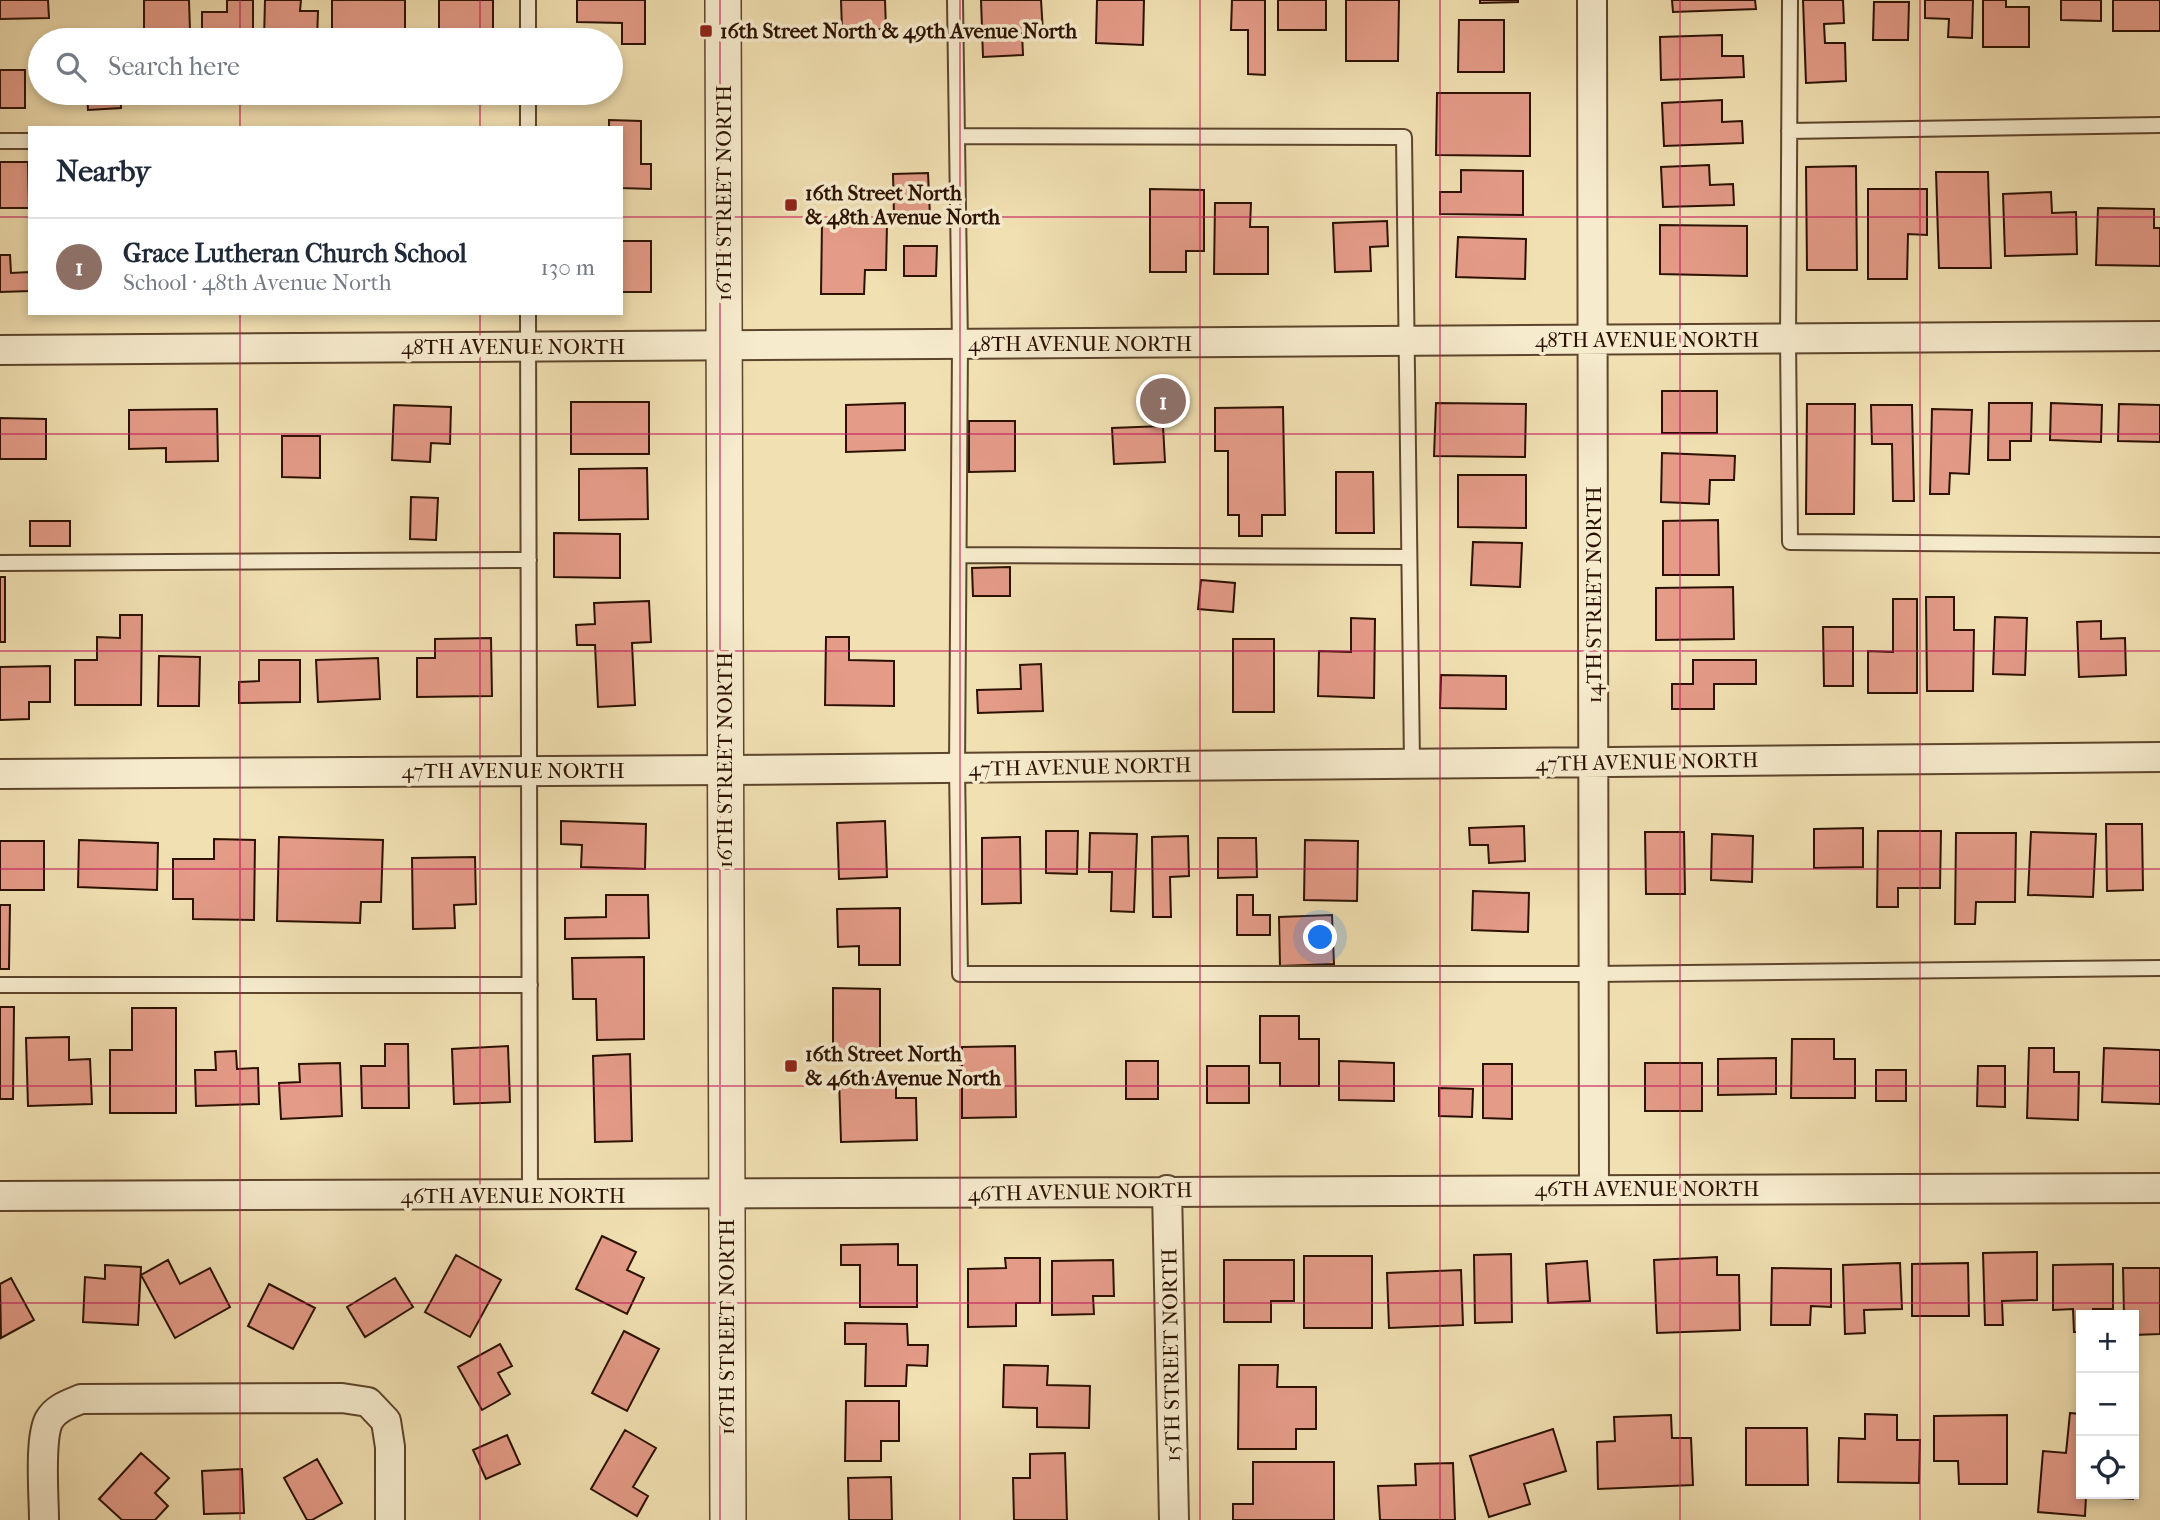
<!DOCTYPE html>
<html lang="en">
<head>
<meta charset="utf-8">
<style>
  body { margin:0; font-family:"IM FELL French Canon",serif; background:#f6f6f7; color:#1f2937 }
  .controls { position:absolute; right:21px; bottom:21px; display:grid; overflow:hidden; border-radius:0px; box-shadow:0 4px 10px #0003 }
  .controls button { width:63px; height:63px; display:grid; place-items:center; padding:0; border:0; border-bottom:2px solid #e0e1e3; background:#fff; color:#1f2937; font:35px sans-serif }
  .you { position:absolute; left:1321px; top:938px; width:24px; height:24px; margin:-18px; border:5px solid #fff; border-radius:50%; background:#1a73e8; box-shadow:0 0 0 10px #1a73e833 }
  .badge { display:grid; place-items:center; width:46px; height:46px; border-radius:50%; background:#1a73e8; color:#fff; font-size:23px; font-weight:700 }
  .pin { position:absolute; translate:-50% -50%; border:4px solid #fff; box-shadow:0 2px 7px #0006 }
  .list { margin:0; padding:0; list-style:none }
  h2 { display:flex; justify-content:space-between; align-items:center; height:91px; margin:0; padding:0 28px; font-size:30px }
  h2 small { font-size:23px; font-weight:400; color:#747a83 }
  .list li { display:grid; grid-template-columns:46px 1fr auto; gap:21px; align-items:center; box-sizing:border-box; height:98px; padding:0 28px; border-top:2px solid #e0e1e3 }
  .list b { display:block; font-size:26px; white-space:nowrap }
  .list p { margin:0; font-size:23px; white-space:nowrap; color:#747a83 }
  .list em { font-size:23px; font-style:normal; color:#747a83 }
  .icon { flex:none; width:38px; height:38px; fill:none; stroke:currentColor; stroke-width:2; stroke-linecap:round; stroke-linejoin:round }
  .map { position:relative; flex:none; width:2160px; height:1520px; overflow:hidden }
  .search { position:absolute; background:#fff; box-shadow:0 4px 10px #0003; left:28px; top:28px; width:595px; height:77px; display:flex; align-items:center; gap:18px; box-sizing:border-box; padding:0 24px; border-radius:38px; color:#747a83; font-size:26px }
  .panel { position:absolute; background:#fff; box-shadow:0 4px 10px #0003; left:28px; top:126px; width:595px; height:189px; border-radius:0px }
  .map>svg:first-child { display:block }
  .building { fill:#e49b88; stroke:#2c1100; stroke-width:2 }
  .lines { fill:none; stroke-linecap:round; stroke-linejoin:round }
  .service-casing { stroke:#5d452c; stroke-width:18 }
  .minor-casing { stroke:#5d452c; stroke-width:32 }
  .tertiary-casing { stroke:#5d452c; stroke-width:38 }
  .service { stroke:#f6ebcd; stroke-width:14 }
  .minor { stroke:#f6ebcd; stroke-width:28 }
  .tertiary { stroke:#f6ebcd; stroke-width:35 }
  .grid { fill:none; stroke:#c2185b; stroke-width:2; stroke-opacity:0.55 }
  .poi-dot { fill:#8f2418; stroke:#f6ebcd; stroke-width:2.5 }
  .labels { text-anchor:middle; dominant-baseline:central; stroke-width:7; stroke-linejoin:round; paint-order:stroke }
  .poi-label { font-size:21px; font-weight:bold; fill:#2c1100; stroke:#f6ebcd; text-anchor:start }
  .street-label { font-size:21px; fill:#2c1100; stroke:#f6ebcd }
</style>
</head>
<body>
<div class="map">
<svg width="2160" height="1520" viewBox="0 0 2160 1520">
  <rect width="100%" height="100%" fill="#f1e0b2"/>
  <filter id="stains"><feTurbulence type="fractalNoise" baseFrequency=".00286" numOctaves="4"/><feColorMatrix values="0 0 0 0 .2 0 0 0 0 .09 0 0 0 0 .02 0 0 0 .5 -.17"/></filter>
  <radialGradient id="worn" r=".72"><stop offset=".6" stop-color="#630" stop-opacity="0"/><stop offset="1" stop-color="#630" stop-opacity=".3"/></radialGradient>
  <path class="building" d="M0,0H48L49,18L0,19Z
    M144,0H189L190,31L144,32Z
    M227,0H253V40H202V12H227Z
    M265,0H301L300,11H318L317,40H264Z
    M332,0H405V40H332Z
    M439,0H493V34L439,35Z
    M577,0H645V44H622V23L577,22Z
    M841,0H885L886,29L842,30Z
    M981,0H1041L1043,32L1022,33L1023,55L983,57Z
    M1097,0H1144L1143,45L1096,43Z
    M1232,0H1265V75L1248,74V30H1231Z
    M1278,0H1326V30H1278Z
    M1346,0H1399L1398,61H1346Z
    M1480,0H1518V2L1480,3Z
    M1672,0H1755L1756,9L1673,12Z
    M1803,0H1843L1844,23L1824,24L1825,43H1845L1846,81L1806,83Z
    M1925,0H1973L1972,38L1948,37L1949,19L1925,18Z
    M1983,0H2006V7H2029V47H1983Z
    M2061,0H2101V21L2061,20Z
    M2113,0H2160V31H2113Z
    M1874,2H1909L1908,40H1873Z
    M1459,20H1504V72H1458Z
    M1722,35V56H1743L1744,77L1661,80L1660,37Z
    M0,70H25V108H0Z
    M87,93H120L121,108L88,110Z
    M1437,93H1530V156L1436,155Z
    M1722,100V122L1742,121L1743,143L1664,146L1662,103Z
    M609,120L641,121V164H651V189L621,188V128H609Z
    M0,162H28L29,208H0Z
    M1709,165L1710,185L1733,184L1734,205L1663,207L1661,167Z
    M1856,166L1857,270H1807L1806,167Z
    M1461,170L1523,171V215L1440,214V192H1461Z
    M1936,172H1988L1991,268H1939Z
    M928,173L930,216L894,218L893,174Z
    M1150,189L1204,190V251H1186V272H1150Z
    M1868,189H1927V235L1908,234L1907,279H1868Z
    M2051,192L2052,213L2076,212L2077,254L2005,256L2003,194Z
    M1215,203H1251L1250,227H1268V274H1214Z
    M2098,208L2154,209V228H2160V266L2096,265Z
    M1387,221L1388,246L1370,247L1371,271L1335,272L1333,223Z
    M822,222L887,223L886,270H865L864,294H821Z
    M1660,225L1747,226V276L1660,274Z
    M1458,237L1526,239L1525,279L1456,277Z
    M621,241H651V292H621Z
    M904,246H937L936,276H904Z
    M0,255H10L11,273L30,272V291L0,292Z
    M1662,391H1717V433H1662Z
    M571,402H649V454H571Z
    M905,403V450L846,452V405Z
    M1436,403L1526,404L1525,457L1434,456Z
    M1989,403H2032L2031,441H2010V460H1988Z
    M2051,403L2102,405L2101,442L2050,440Z
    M1807,404H1855L1854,514H1806Z
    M2119,404L2160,405V442L2118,441Z
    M394,405L451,407L450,444L431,443L430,462L392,460Z
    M1871,405H1912L1914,501H1893L1892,444H1872Z
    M1283,407L1285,515H1262V536H1239V515H1228V451H1215V408Z
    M217,409L218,461L166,462V448L129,449V410Z
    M1932,409L1972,410L1969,474L1950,473L1949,494H1930Z
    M0,418L46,419V459H0Z
    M969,421H1015V471L969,472Z
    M1163,426L1165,462L1114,464L1112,428Z
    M282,436H320V478L282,477Z
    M1662,453L1735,456L1734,480H1710L1709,504L1661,502Z
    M647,468L648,519L579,520V469Z
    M1336,472H1373L1374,533H1336Z
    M1458,475H1526V528L1458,527Z
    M411,497L438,498L436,540L410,539Z
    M1718,520L1719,575H1663V521Z
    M30,521H70V546H30Z
    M554,533L620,534V578L554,577Z
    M1473,542L1522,543L1520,587L1471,585Z
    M1010,567V596H973L972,568Z
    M0,577H5V642H0Z
    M1201,580L1235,583L1233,612L1198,609Z
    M1733,587L1734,639L1656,640V588Z
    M1926,597H1954V630H1974L1973,691H1927Z
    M1893,599H1917V693H1868V651L1893,652Z
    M649,601L651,642L632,643L635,705L598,707L595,645H577L576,625L595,624L594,603Z
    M120,615H142L141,705H75V660H97V637L120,638Z
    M1995,617L2027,618L2025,675L1993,674Z
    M1351,618L1375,619L1374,698L1318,696L1319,651L1351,652Z
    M2101,621V639L2125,638L2126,675L2079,677L2077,622Z
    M1823,627H1853V686H1824Z
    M826,637H849V660L894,661V706L825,705Z
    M491,638L492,696L417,697V658H435V639Z
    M1233,639H1274V712H1233Z
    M159,656L200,657L199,706H158Z
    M378,658L380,699L318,702L316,660Z
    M259,660H300V702L239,703V682L259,681Z
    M1693,660H1756V684H1714V709H1672V684H1693Z
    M1041,664L1043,711L978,713L977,690L1021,689L1020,665Z
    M50,666V702H29V719L0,720V667Z
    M1441,675L1506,676V709L1440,708Z
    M561,821L646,824L645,869L581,867L582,845L561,844Z
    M885,821L887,877L839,879L837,823Z
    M2106,824H2142L2143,890L2107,891Z
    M1524,826L1525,861L1489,863L1488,845H1470L1469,828Z
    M1863,828V867L1814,868V829Z
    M1046,831H1078L1077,874L1046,873Z
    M1878,831H1941L1940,888H1898V907H1877Z
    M1645,832H1684L1685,894H1646Z
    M2031,832L2096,834L2093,897L2028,895Z
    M1090,833L1137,834L1134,912L1111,911L1112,872H1089Z
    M1956,833H2016L2015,902H1976L1975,924H1955Z
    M1712,834L1753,836L1752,882L1711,880Z
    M1188,836L1189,876L1170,877L1171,917H1153L1152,837Z
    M279,837L383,840L381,902H361L360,923L277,921Z
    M1020,837L1021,903L982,904V838Z
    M1218,838H1256L1257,877L1218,878Z
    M214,839L255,840L254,920L193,919V899H173V859H214Z
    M79,840L158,843L157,890L78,887Z
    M1305,840L1358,841L1357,901L1304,900Z
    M0,841H44V890H0Z
    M475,857L476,904L454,905L455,928L413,929L412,858Z
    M1473,891L1529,893L1528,932L1472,930Z
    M606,895H648L649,938L565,939V918L606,917Z
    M1237,895H1253V915H1270V935H1237Z
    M0,905H10L9,969H0Z
    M900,908V965H859V946L838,947L837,909Z
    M1332,915L1334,964L1280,966L1279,917Z
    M644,957V1039L597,1040L596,999H573L572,958Z
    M833,988L880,989V1056H833Z
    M0,1007H14L13,1099H0Z
    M132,1008H176V1113H110V1050H132Z
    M1260,1016H1299V1039H1319V1086H1280V1063H1260Z
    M69,1037V1060L90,1059L92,1104L28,1106L26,1038Z
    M1792,1039H1834V1059H1855V1098H1791Z
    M385,1044H408L409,1108H362L361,1066H385Z
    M508,1046L510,1102L454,1104L452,1049Z
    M1015,1046L1016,1117L962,1118V1047Z
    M2029,1048H2054V1072H2079L2078,1120L2027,1118Z
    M2104,1048L2160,1050V1104L2102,1102Z
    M236,1051L237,1069L258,1068L259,1104L196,1106L195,1070H216L215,1052Z
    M630,1054L632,1141L595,1142L593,1056Z
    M1776,1058V1094L1718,1095V1059Z
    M1126,1061H1158V1099H1126Z
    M1339,1061L1394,1063V1101L1339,1100Z
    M340,1063L342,1116L281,1119L279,1083L300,1082L299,1064Z
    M1645,1063H1702V1111H1645Z
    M1483,1064H1512V1119L1483,1118Z
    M1207,1066H1249V1103H1207Z
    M1978,1066H2005V1107L1977,1106Z
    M1876,1070H1906V1101H1876Z
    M896,1077V1098H916L917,1140L841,1142L839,1079Z
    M1439,1088L1473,1089L1472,1117L1439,1116Z
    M602,1236L636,1252L627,1270L644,1278L627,1314L576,1289Z
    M898,1244V1265H917V1307H860V1265H841V1245Z
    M2037,1252V1300L2002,1301L2003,1325H1985L1983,1253Z
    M1511,1254L1512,1322L1475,1323L1474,1255Z
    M456,1255L501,1280L470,1337L425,1312Z
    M1304,1256H1372V1328H1304Z
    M1717,1257V1275H1739L1740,1330L1657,1333L1654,1260Z
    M1005,1258H1040V1303H1016V1326L968,1327V1269L1006,1268Z
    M168,1260L180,1284L210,1268L230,1307L175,1338L141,1275Z
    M1113,1260L1114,1296H1093L1094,1314L1052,1315V1261Z
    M1224,1260H1294V1301H1271V1322H1224Z
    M1587,1261L1590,1301L1548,1303L1546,1264Z
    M1900,1263L1902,1309L1864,1310L1865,1333L1845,1334L1843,1265Z
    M1968,1263L1969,1316H1912V1264Z
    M2113,1264V1309H2093V1315H2081V1332H2074L2073,1309L2053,1310V1265Z
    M105,1265L141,1267L138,1325L83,1322L85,1277L105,1279Z
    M1772,1268L1831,1269V1307L1811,1306L1810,1325H1771Z
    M2123,1268H2160V1334L2134,1335V1315H2124Z
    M1461,1270L1463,1325L1389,1328L1387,1273Z
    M11,1278L34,1320L1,1338L0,1284Z
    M395,1278L413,1307L365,1337L347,1307Z
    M269,1284L315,1308L293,1349L248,1326Z
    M845,1323L907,1324L908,1345H928L927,1366L907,1365L906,1386H865L866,1344H845Z
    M624,1331L659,1349L627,1411L592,1393Z
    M500,1344L512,1366L498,1373L510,1394L482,1410L458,1367Z
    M1004,1365L1048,1366L1047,1385L1090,1386L1089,1428L1037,1427V1408L1003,1407Z
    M1239,1365H1278L1277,1387H1316V1429H1296V1449H1238Z
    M846,1401H899V1441H881V1461H845Z
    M2070,1413L2081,1414V1494H2134V1459H2137L2133,1499L2086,1496L2085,1516L2038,1512L2043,1451L2066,1453Z
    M1865,1414L1897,1415V1440H1920L1919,1483L1838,1482L1839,1438L1865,1439Z
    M1671,1415L1672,1438H1691L1693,1485L1598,1489L1597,1442L1615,1441L1614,1417Z
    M2007,1415V1484H1959L1958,1461H1934V1416Z
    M1746,1428H1807L1808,1485H1746Z
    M1553,1429L1566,1471L1524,1484L1530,1504L1489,1517L1470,1456Z
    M625,1430L656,1448L633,1487L648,1496L637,1516L591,1489Z
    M507,1435L520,1464L486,1479L473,1450Z
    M141,1453L169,1478L155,1493L168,1506L155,1520H122L99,1499Z
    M1065,1453L1067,1520H1014L1013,1478H1030V1454Z
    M317,1459L342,1503L312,1520H307L284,1478Z
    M1253,1462H1334V1520H1233V1504H1253Z
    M1453,1463L1455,1520H1380L1378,1486L1416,1485L1415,1464Z
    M242,1469L244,1513L204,1514L202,1471Z
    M891,1477L892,1520H849L848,1478Z"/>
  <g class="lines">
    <defs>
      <path id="service" d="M528,0V40
        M955,0L960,345L957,768L960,974H1594L2160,968
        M1790,0L1788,339L1790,542L2160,545
        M528,93V128
        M1789,131L2160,125
        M957,136L1404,137L1412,764
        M0,141H30
        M528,313L530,1196
        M959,555L1409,557
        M0,563L529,560
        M0,985H530"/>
      <path id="minor" d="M1592,0L1594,1189
        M0,350L2160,336
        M0,774L725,770L2160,757
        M1167,1190L1174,1520
        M0,1196C720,1196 1440,1189 2160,1188
        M44,1520C44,1497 39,1439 49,1420C56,1408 69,1404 81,1399L342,1398L368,1402L386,1421L390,1447V1520"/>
      <path id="tertiary" d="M723,0L728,1520"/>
    </defs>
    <use href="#service" class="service-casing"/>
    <use href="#minor" class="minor-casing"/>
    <use href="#tertiary" class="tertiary-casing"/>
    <use href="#service" class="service"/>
    <use href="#minor" class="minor"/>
    <use href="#tertiary" class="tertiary"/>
  </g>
  <path class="grid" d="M240,0V40M480,0V40M720,0V1520M960,0V1520M1200,0V1520M1440,0V1520M1680,0V1520M1920,0V1520M240,93V128M480,93V128M0,217H30M621,217H2160M240,313V1520M480,313V1520M0,434H2160M0,651H2160M0,869H2160M0,1086H2160M0,1303H2160"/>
  <g class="poi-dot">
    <rect x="699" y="24" width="14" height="14" rx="3.5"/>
    <rect x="784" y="198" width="14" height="14" rx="3.5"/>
    <rect x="784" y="1059" width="14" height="14" rx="3.5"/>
  </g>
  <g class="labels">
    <g class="poi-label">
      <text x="720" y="31">16th Street North &amp; 49th Avenue North</text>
      <text x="805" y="193">16th Street North<tspan x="805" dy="24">&amp; 48th Avenue North</tspan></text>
      <text x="805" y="1054">16th Street North<tspan x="805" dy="24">&amp; 46th Avenue North</tspan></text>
    </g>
    <g class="street-label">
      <text transform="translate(724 193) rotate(-90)">16TH STREET NORTH</text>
      <text x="1647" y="340">48TH AVENUE NORTH</text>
      <text x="1080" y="344">48TH AVENUE NORTH</text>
      <text x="513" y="347">48TH AVENUE NORTH</text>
      <text transform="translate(1594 595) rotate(-90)">14TH STREET NORTH</text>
      <text transform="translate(725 760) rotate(-90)">16TH STREET NORTH</text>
      <text transform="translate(1647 762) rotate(-1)">47TH AVENUE NORTH</text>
      <text transform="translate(1080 767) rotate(-1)">47TH AVENUE NORTH</text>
      <text x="513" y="771">47TH AVENUE NORTH</text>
      <text x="1647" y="1189">46TH AVENUE NORTH</text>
      <text transform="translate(1080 1192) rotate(-1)">46TH AVENUE NORTH</text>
      <text x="513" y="1196">46TH AVENUE NORTH</text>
      <text transform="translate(727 1327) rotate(-90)">16TH STREET NORTH</text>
      <text transform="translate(1171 1355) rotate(-91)">15TH STREET NORTH</text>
    </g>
  </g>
  <rect width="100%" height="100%" filter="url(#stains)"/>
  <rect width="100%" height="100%" fill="url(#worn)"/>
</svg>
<div class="controls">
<button>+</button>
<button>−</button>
<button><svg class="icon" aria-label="locate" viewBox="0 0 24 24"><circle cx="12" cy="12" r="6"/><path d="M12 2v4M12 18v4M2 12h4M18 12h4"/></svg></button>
</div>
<div class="you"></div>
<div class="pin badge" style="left:1163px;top:401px;background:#8d6e63">1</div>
<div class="search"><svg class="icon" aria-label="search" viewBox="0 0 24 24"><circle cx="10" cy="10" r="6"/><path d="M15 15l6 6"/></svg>Search here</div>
<section class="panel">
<h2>Nearby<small></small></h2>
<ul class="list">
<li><span class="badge" style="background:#8d6e63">1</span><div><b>Grace Lutheran Church School</b><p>School · 48th Avenue North</p></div><em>130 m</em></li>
</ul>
</section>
</div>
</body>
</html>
